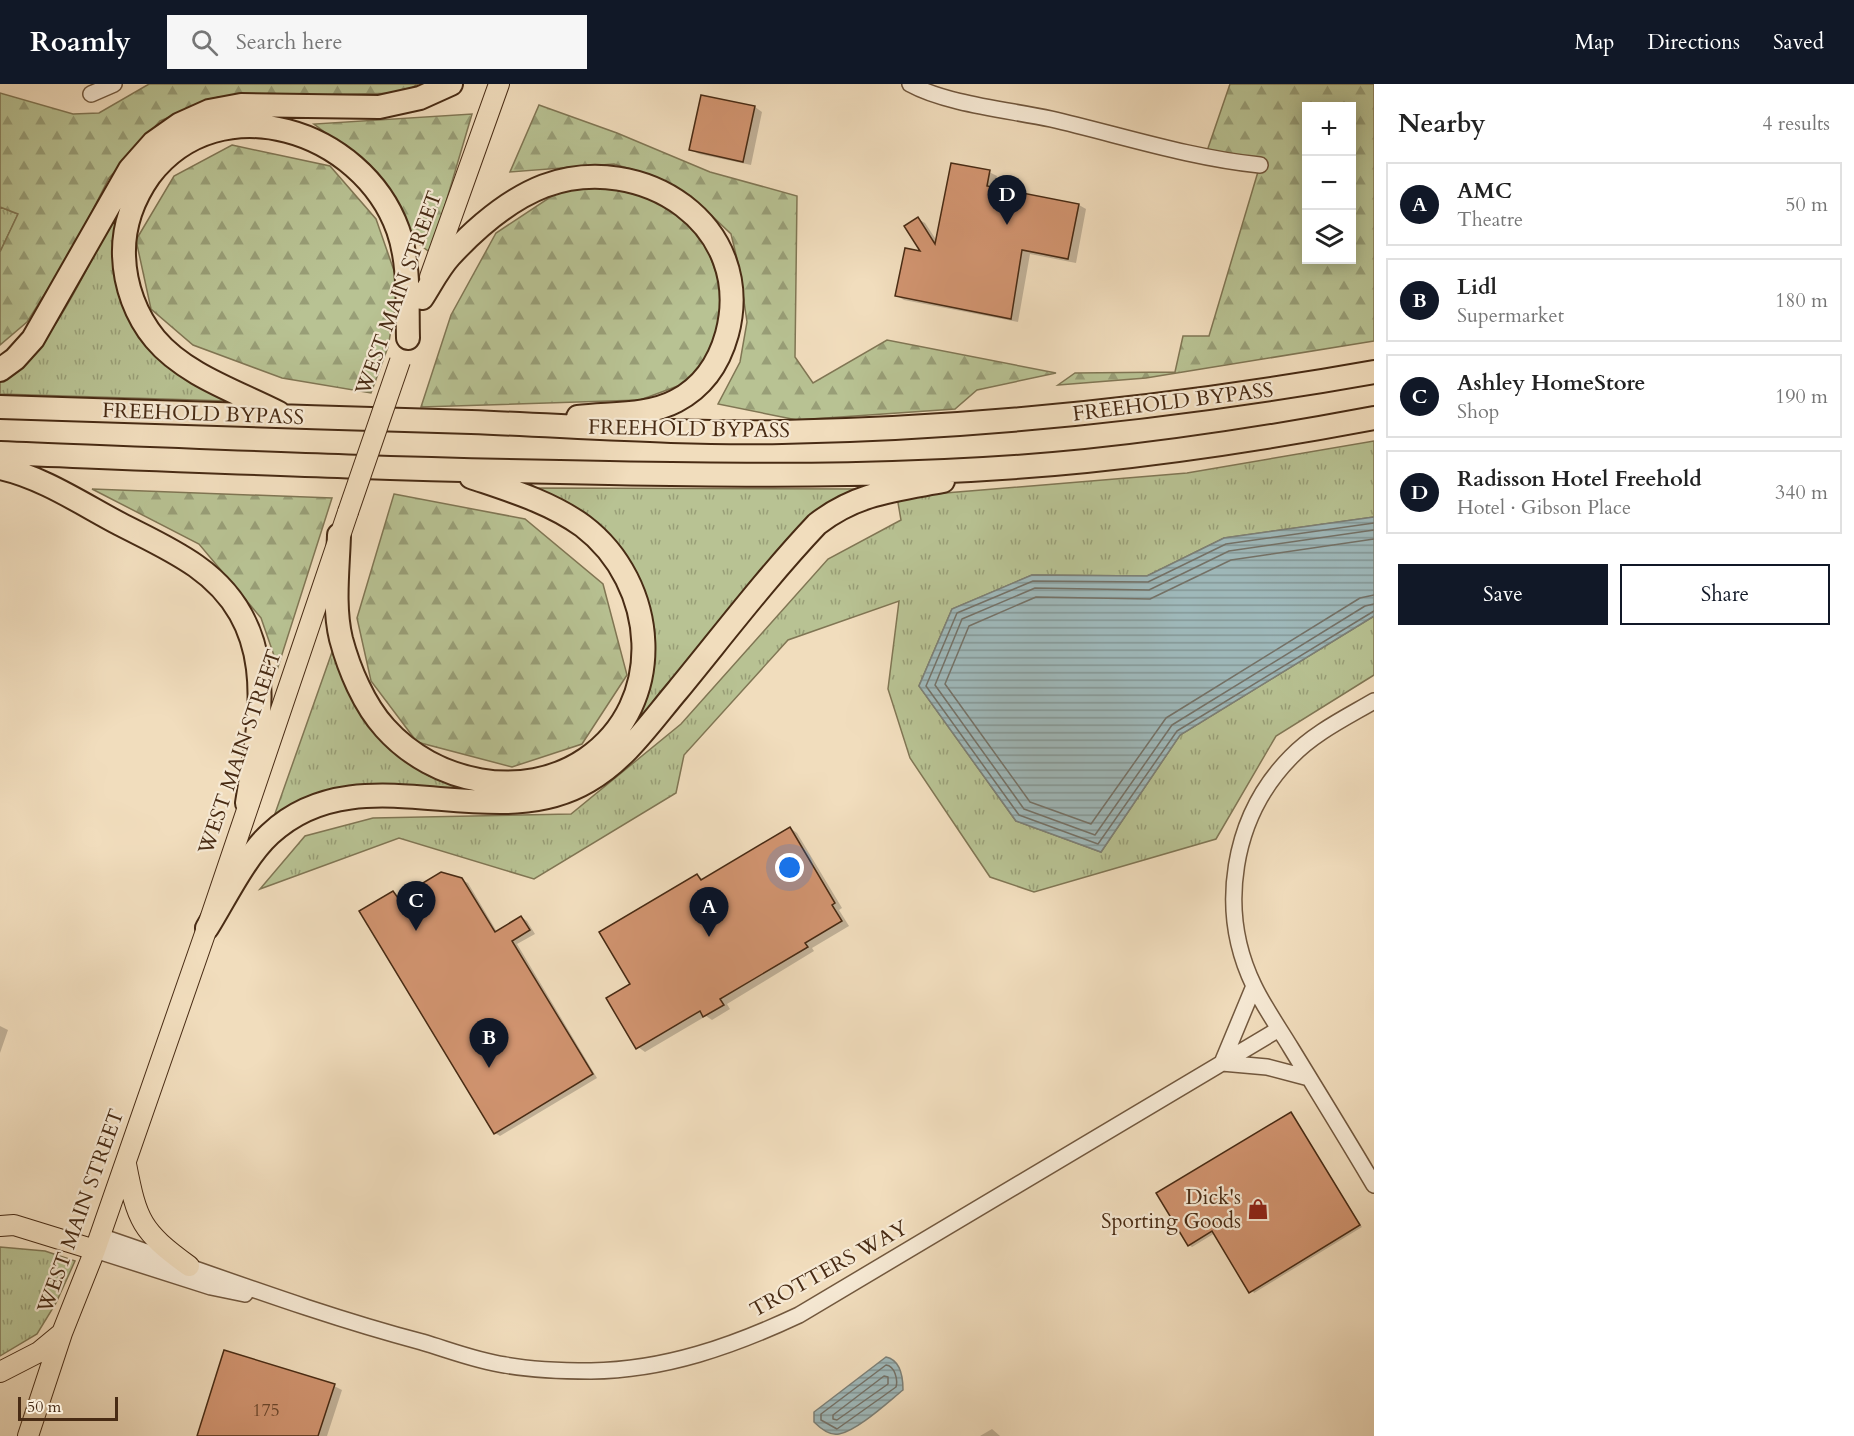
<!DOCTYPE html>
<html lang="en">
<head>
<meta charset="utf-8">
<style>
  body { margin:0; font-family:Cardo,serif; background:#f6f6f6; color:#222 }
  .controls { position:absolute; right:18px; top:18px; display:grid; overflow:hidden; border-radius:0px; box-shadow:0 3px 15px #0003 }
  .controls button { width:54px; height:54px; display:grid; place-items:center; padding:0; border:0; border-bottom:2px solid #e0e0e0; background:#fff; color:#222; font:30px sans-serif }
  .scale { position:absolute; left:18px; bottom:15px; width:100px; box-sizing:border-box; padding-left:6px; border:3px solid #482b14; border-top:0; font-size:16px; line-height:21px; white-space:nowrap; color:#482b14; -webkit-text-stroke:4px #f6e9d4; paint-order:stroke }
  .you { position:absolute; left:790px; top:784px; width:21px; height:21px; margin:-15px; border:4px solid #fff; border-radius:50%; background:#1a73e8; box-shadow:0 0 0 9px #1a73e833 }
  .badge { display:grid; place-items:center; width:39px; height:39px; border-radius:50%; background:#111827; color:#fff; font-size:20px; font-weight:700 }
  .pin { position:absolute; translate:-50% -50px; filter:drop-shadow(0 2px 3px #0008) }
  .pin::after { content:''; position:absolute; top:32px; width:21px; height:18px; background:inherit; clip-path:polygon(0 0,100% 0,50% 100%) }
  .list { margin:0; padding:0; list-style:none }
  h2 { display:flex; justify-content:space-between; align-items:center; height:78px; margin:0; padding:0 24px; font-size:26px }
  h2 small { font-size:20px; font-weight:400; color:#767676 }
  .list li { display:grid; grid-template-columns:39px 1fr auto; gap:18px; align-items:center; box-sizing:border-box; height:84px; margin:0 12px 12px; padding:0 12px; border:2px solid #e0e0e0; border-radius:0px }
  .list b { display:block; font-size:22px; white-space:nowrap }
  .list p { margin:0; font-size:20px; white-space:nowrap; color:#767676 }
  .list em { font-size:20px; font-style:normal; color:#767676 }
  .actions { display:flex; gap:12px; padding:18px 24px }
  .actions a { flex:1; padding:14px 0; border:2px solid #111827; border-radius:0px; text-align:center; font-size:21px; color:#111827 }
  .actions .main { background:#111827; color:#fff }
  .icon { flex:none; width:33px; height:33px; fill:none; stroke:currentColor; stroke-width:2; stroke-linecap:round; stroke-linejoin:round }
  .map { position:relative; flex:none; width:1374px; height:1352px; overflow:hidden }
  header { display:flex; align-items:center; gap:36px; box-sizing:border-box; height:84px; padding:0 30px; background:#111827; color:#fff }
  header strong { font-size:28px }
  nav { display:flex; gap:33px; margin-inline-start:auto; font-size:21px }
  .search { width:420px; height:54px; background:#f6f6f6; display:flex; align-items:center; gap:15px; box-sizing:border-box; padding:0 21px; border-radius:0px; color:#767676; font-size:22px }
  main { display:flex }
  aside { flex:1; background:#fff }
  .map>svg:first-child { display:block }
  .grass { fill:url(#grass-tufts); stroke:#807654; stroke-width:1.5 }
  .forest { fill:url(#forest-firs); stroke:#807654; stroke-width:1.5; fill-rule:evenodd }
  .water { fill:url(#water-rules); stroke:#7c8078; stroke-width:1.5 }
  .shadow { fill:#0003 }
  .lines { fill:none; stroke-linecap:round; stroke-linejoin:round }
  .shore { stroke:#747268; stroke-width:1.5 }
  .building { fill:#d19470; stroke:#482b14; stroke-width:1.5 }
  .minor-casing { stroke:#72583e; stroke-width:18 }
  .major-casing { stroke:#482b14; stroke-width:22 }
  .highway-casing { stroke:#482b14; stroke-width:26 }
  .minor { stroke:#f6e9d4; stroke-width:15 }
  .major { stroke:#f1ddbd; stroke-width:20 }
  .highway { stroke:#f1ddbd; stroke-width:22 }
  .major-bridge-casing { stroke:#482b14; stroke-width:22; stroke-linecap:butt }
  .major-bridge { stroke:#f1ddbd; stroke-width:20 }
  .labels { text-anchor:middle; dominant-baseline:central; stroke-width:4.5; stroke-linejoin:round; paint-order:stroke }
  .number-label { font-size:18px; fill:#6a452b }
  .street-label { font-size:21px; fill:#482b14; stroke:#f6e9d4 }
  .poi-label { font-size:21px; fill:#482b14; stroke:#f6e9d4; text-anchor:end }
</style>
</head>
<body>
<header>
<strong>Roamly</strong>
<div class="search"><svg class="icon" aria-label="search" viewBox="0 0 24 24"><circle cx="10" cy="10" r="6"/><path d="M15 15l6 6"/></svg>Search here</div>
<nav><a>Map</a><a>Directions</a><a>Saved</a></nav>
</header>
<main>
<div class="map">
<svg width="1374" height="1352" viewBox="0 0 1374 1352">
  <defs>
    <pattern id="grass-tufts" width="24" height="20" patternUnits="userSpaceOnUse" patternTransform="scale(1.5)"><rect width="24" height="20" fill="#b8c293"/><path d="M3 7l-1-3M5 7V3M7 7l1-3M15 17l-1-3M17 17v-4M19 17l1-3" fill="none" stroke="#989e77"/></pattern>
    <pattern id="forest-firs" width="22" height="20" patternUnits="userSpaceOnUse" patternTransform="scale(1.5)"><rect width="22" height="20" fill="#b8c293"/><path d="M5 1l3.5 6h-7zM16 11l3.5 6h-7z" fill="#989e77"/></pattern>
    <pattern id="water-rules" width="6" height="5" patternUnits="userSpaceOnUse" patternTransform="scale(1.5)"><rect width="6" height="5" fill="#9fb9bb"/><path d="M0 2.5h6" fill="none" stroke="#849797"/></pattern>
  </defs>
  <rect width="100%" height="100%" fill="#f1ddbd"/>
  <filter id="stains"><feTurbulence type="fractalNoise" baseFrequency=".00333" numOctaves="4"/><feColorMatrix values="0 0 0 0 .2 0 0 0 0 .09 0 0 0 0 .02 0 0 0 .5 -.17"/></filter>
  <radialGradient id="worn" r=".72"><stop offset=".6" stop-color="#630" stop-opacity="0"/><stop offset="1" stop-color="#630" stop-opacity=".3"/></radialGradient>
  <path class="grass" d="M125,122L134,239L228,317L0,310V297C46,279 93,171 117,127Z
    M0,123L18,130L0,168Z
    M1374,357V433L1224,454L1147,492L1032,491L952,525L919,602L1016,737L1101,768L1180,651L1374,532V591L1276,652L1216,755L1034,808L990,793L910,674L888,605L899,517L788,556L684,671L676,709L534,795L399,754L260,805L305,752L373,734L571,730L681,640L828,475L901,436L897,413L1187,389Z
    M532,404L869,405L826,426L623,658L646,616L655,554L633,485Z
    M337,554L356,620L387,663L429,692L476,707L350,703L302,722L271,741Z
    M0,1163L45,1167L75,1177L56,1219L37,1250L0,1272Z"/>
  <path class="forest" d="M149,0H418L403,9L218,13L160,37L109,94L71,169L27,238L0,261V168L18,130L0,123V9L73,30L99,29Z
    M1230,0H1374V257L1146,294L1058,301L1075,289L1175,288L1183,252H1209L1260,81L1206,70ZM1306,22H1352V176H1306Z
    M539,21L617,49L710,88L797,112L795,273L813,299L887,256L1056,289L977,306L955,325L797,336L718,320L740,278L747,238L739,183L731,150L691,112L654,92L614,80L510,88Z
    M472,30L431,169L416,158L368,81L314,40Z
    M232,61L330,82L376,135L399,201L388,263L371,309L282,294L193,261L151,225L136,156L174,92Z
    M597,100L663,118L703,153L725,213L712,272L694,296L640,316L421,323L451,231L496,149L555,110Z
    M92,405L332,414L278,583L261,534L199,460Z
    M394,410L525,435L603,500L627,591L582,660L512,683L417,658L371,597L357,534Z"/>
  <path class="water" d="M1374,433V532L1180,651L1101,768L1016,737L919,602L952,525L1032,491L1147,492L1224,454Z
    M886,1273C900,1276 903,1293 903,1306C888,1318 857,1347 839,1350C830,1352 820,1344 814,1338V1328Z"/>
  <path class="shadow" d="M755,23L762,28L751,81L699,70L691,66Z
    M989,88L997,92L994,105L1079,121L1086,125L1076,179L1030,170L1018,238L904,216L897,212L923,169L918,135L925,139L937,157Z
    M790,744L797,749L842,824L839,826L849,842L812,864L814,867L727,920L730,925L712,936L706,932L645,968L638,963L632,900L697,791L704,796Z
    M462,796L468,799L497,848L521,833L527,837L535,850L517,860L597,994L500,1052L495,1049L393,808L400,814Z
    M0,942L8,946L0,969Z
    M1291,1029L1362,1143L1254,1209L1215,1149L1192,1163L1189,1161Z
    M334,1302L342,1306L327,1352H198Z
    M992,1345L1000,1352H980Z"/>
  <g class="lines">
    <path class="shore" d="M1374,439L1226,460L1148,498L1033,497L957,529L926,602L1019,731L1098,760L1177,647L1374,527
      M1374,446L1229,467L1149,506L1035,504L962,535L935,601L1024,725L1095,751L1172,641L1365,522L1374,520
      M1374,455L1231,476L1150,515L1036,513L969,542L945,600L1030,718L1091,740L1166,634L1360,514L1374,511
      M886,1281C895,1282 898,1296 896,1303L837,1345L821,1336V1330Z
      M884,1292L888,1293V1300L837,1336L833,1335V1331Z"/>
  </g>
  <path class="building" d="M701,11L755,22L743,78L689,66Z
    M951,79L990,86L987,102L1079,120L1068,175L1022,166L1011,235L895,212L905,164L920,167L904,142L918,133L935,160Z
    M790,743L835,819L832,821L842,837L805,859L808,863L720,915L724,921L703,933L700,927L636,965L606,914L630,900L599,848L697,790L701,796Z
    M441,788L462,794L495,848L521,832L530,846L512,857L593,990L494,1050L359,827L393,807L398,814Z
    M1291,1028L1360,1141L1249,1209L1212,1147L1188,1162L1156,1109Z
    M224,1266L335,1300L318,1352H197Z"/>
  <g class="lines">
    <defs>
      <path id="minor" d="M910,0C946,20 1009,26 1051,35C1120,51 1190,74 1260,81
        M91,10L114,0
        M1374,617C1345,634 1314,649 1291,673C1232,733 1217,826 1254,902C1264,923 1279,944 1291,964C1319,1010 1347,1055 1374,1101
        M1254,902L1222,979L1267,983L1309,994
        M100,1152C207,1188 312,1229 422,1258C449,1266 477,1277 505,1281C533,1286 563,1287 591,1287C665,1286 733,1262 799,1231L1279,945
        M95,1166L211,1203L245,1210"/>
      <path id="major" d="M430,193L499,0
        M126,1080C137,1137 141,1147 189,1182
        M0,1142L14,1141L95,1166
        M0,1288L39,1268L62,1249
        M28,1352L62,1249L95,1166L207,844L348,428"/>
      <path id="highway" d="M422,214C431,200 439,184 450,172C476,144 508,116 544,102C642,66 756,141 727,250C719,279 703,303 676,317C648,332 609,329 578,333
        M0,286L15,275L33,255L130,85L153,59L180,40L209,27L241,21L379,23L420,14L451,0
        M0,323C157,329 314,333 471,338C575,342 678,350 782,348C981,344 1178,323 1374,288
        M279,329C238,308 185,291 155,255C136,232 125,202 124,172C123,143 133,115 150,91C220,0 362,46 398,146C410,180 407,219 408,254
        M0,369C203,377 406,386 609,389C768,392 928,393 1086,377C1183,367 1279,352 1374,334
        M0,384C42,393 82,420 120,440C145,453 172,465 196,482C281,542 261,632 247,719
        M339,451C338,485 333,522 341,555C349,585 364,621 385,644C434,699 523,718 586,675C668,619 658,499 583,442C550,418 509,406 471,393
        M207,844C225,815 245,773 270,750C360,666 490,755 588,697C625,676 650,639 677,607C723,551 767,493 817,440C857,409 895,406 943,397"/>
    </defs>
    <use href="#minor" class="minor-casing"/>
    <use href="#major" class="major-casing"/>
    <use href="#highway" class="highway-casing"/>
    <use href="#minor" class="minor"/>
    <use href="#major" class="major"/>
    <use href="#highway" class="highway"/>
    <defs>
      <path id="major-bridge" d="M348,428L400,277"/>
    </defs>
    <use href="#major-bridge" class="major-bridge-casing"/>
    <use href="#major-bridge" class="major-bridge"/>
  </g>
  <defs>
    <symbol id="shop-bare" viewBox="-9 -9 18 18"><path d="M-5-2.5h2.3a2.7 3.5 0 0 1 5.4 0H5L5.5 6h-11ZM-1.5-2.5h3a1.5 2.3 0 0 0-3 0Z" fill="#8f2418" stroke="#f6e9d4" stroke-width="2.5" paint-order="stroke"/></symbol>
  </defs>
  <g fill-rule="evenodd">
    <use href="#shop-bare" x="1243" y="1110" width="30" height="30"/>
  </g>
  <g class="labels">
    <g class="number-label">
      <text x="266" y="1326">175</text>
    </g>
    <g class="street-label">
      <text transform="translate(399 209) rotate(-70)">WEST MAIN STREET</text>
      <text transform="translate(1173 318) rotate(-7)">FREEHOLD BYPASS</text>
      <text transform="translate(203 330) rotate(2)">FREEHOLD BYPASS</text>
      <text transform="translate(689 345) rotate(1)">FREEHOLD BYPASS</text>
      <text transform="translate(240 668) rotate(-71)">WEST MAIN STREET</text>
      <text transform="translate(81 1127) rotate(-70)">WEST MAIN STREET</text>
      <text transform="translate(829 1185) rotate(-29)">TROTTERS WAY</text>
    </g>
    <g class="poi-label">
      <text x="1241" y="1113">Dick's<tspan x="1241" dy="24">Sporting Goods</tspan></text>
    </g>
  </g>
  <rect width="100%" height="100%" filter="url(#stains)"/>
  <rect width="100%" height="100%" fill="url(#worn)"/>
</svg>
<div class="controls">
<button>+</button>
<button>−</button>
<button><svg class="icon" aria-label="layers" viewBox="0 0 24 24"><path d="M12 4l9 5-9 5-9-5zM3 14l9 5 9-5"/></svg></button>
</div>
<div class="scale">50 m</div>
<div class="you"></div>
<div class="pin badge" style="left:709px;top:853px">A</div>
<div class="pin badge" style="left:489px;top:984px">B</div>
<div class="pin badge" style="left:416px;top:847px">C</div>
<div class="pin badge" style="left:1007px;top:141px">D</div>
</div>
<aside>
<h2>Nearby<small>4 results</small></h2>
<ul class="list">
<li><span class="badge">A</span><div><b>AMC</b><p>Theatre</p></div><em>50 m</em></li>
<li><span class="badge">B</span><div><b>Lidl</b><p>Supermarket</p></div><em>180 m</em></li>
<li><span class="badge">C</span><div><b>Ashley HomeStore</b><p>Shop</p></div><em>190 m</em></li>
<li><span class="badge">D</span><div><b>Radisson Hotel Freehold</b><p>Hotel · Gibson Place</p></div><em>340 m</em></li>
</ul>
<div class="actions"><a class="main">Save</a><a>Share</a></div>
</aside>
</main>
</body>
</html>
